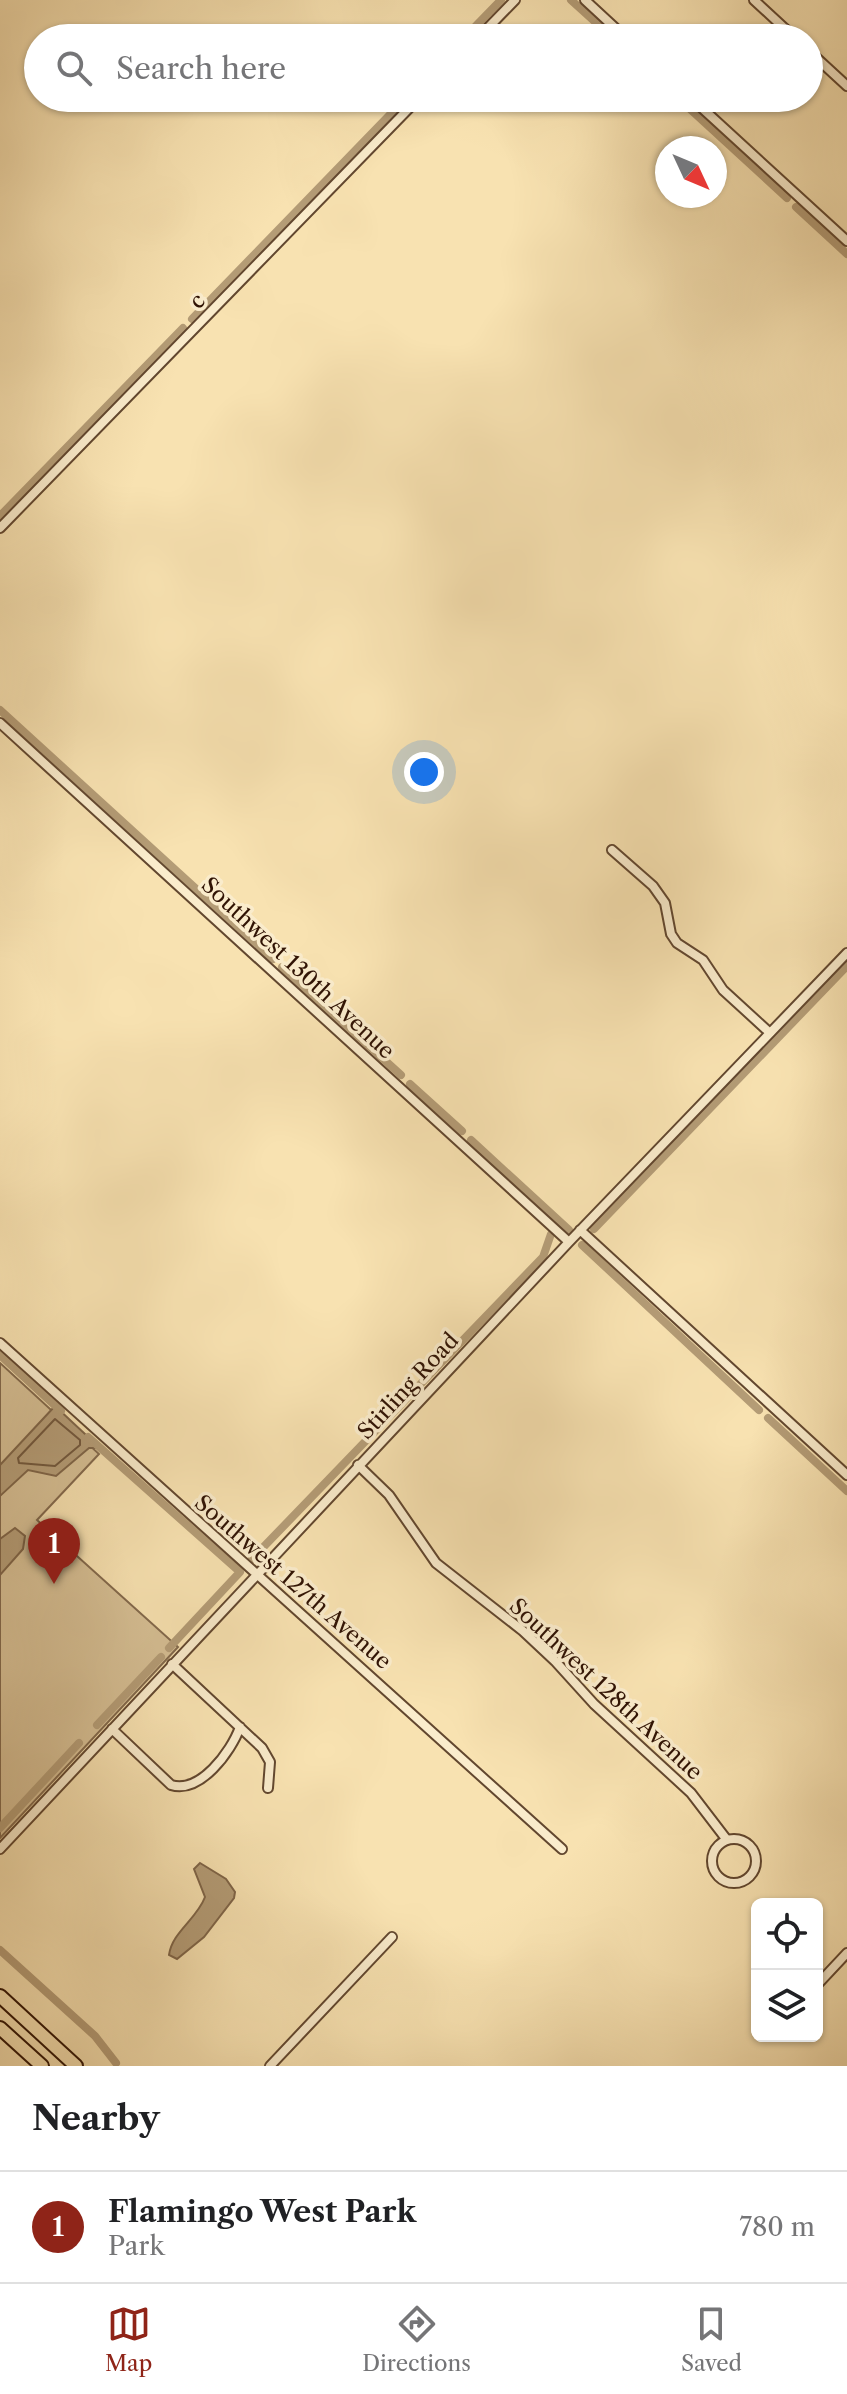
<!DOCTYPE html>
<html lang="en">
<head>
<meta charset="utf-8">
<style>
  body { margin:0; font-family:"Libre Caslon Text",serif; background:#f6f6f6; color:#202124 }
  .controls { position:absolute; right:24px; bottom:24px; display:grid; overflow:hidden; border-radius:12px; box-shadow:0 2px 6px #0004 }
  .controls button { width:72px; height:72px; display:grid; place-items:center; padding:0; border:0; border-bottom:2px solid #e0e0e0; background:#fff; color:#202124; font:40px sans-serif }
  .compass { position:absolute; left:655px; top:136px; width:72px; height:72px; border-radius:50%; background:#fff; box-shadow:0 2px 6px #0004; rotate:134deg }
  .you { position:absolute; left:424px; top:772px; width:28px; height:28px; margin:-20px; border:6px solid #fff; border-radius:50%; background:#1a73e8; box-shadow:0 0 0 12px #1a73e833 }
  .badge { display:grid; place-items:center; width:52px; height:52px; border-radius:50%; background:#8f2418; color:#fff; font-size:26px; font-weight:700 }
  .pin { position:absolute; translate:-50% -66px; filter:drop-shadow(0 2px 4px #0008) }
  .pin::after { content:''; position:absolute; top:42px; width:28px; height:24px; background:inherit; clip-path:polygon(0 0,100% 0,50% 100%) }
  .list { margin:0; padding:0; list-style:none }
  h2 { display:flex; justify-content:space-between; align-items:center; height:104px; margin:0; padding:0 32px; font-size:34px }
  h2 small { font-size:26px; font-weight:400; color:#757577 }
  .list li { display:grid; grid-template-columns:52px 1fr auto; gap:24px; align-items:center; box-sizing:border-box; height:112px; padding:0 32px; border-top:2px solid #e0e0e0 }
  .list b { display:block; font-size:30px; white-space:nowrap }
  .list p { margin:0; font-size:26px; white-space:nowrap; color:#757577 }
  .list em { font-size:26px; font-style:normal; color:#757577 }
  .icon { flex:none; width:44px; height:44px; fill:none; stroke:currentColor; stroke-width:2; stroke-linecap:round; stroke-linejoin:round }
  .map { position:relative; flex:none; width:847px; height:2066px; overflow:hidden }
  .search { position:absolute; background:#fff; box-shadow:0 2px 6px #0004; left:24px; right:24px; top:24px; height:88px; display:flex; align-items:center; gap:20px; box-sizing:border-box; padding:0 28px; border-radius:44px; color:#757577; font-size:30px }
  .sheet { height:216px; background:#fff }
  nav { display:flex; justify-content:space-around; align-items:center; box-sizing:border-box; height:112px; border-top:2px solid #e0e0e0; background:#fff; font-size:22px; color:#757577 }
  nav a { display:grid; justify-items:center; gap:4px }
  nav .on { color:#8f2418 }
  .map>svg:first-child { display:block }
  .green { fill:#d6bf94; stroke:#83694c; stroke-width:2 }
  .water { fill:#b49c76; stroke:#7f6548; stroke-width:2 }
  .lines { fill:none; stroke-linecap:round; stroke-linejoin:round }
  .shore { stroke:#72583d; stroke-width:2 }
  .canal { stroke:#b49c76; stroke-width:8 }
  .minor-casing { stroke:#62472f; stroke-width:12 }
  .highway-casing { stroke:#301304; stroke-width:16 }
  .minor { stroke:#faeccc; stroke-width:8 }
  .highway { stroke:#f8e2b1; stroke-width:12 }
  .labels { text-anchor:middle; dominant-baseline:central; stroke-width:7; stroke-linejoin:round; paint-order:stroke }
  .street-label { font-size:22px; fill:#301304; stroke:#faeccc }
</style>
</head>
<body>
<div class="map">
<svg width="847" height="2066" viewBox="0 0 847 2066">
  <rect width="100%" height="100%" fill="#f8e2b1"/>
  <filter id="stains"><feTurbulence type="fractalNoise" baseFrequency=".0025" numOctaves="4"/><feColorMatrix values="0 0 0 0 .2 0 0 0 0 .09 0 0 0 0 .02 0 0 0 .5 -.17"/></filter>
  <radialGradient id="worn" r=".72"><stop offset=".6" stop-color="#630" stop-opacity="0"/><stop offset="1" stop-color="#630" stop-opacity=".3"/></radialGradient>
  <path class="green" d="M0,1363L99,1454L37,1520L178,1647L0,1838Z"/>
  <path class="water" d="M55,1406L100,1448H89L56,1476L28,1470L0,1496V1465Z
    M15,1528L25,1536L23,1549L0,1575V1539Z
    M200,1863L226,1879L235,1892L234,1898L204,1937L177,1959L169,1955C172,1932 197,1919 205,1897L194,1869Z"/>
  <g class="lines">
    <path class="shore" d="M55,1419L80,1440V1445L55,1466L19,1463L18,1458Z"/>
    <path class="canal" d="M571,0L613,38
      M464,38L501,0
      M678,98L787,198
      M796,207L847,254
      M192,319L406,98
      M0,516L183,328
      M0,710L273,959
      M282,967L401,1075
      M410,1084L462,1131
      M471,1140L569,1230
      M594,1229L847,966
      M582,1245L759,1410
      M0,1355L61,1411
      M768,1418L847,1491
      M88,1437L240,1572L169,1648
      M250,1561L543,1257L551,1234
      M97,1725L161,1657
      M0,1828L79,1743
      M0,1950L95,2036L116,2063"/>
    <defs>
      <path id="minor" d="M585,0L626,38
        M754,0L795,38
        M478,38L515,0
        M809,51L847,86
        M691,98L847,241
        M0,528L419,98
        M0,723L569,1242
        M612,850L653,886L665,903L671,934L677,943L703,960L723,990L770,1033
        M580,1230L847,1475
        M0,1343L562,1849
        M358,1465L389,1495L436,1563L523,1631L555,1661L594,1704L691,1793L727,1840
        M172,1664L262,1748L270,1762L268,1788
        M112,1729L171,1785C200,1794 231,1752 240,1727
        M712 1861a22 22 0 1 1 44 0a22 22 0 1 1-44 0Z
        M0,1849L569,1242L847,953
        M817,1985L847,1953
        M270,2066L392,1937"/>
      <path id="highway" d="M0,1996L76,2066
        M0,2028L42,2066"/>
    </defs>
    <use href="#minor" class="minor-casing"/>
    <use href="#highway" class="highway-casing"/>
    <use href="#minor" class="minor"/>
    <use href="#highway" class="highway"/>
  </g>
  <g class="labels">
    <g class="street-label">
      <text transform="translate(197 301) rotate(-46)">c</text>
      <text transform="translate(298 968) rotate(43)">Southwest 130th Avenue</text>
      <text transform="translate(408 1386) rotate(-47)">Stirling Road</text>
      <text transform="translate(293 1582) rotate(41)">Southwest 127th Avenue</text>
      <text transform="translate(606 1689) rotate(43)">Southwest 128th Avenue</text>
    </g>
  </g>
  <rect width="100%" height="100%" filter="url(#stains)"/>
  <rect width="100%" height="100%" fill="url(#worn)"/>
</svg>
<div class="controls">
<button><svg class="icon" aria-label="locate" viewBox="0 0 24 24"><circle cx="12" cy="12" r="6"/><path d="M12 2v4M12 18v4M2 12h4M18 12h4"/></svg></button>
<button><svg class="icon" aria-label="layers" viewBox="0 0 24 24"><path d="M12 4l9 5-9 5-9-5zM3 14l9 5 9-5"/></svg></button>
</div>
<svg class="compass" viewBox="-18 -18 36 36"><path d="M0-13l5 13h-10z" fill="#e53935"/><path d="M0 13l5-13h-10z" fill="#757577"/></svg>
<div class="you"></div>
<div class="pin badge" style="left:54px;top:1584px">1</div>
<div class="search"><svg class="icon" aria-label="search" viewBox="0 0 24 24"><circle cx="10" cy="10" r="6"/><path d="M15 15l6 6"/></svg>Search here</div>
</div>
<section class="sheet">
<h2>Nearby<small></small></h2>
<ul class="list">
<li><span class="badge">1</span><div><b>Flamingo West Park</b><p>Park</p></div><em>780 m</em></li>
</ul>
</section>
<nav>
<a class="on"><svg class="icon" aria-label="map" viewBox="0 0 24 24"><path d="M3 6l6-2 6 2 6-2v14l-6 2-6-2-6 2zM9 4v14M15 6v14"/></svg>Map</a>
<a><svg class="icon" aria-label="directions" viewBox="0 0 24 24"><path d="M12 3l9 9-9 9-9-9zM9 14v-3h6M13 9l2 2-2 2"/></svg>Directions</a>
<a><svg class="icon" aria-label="saved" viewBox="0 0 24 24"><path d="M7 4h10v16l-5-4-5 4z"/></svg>Saved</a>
</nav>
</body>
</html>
